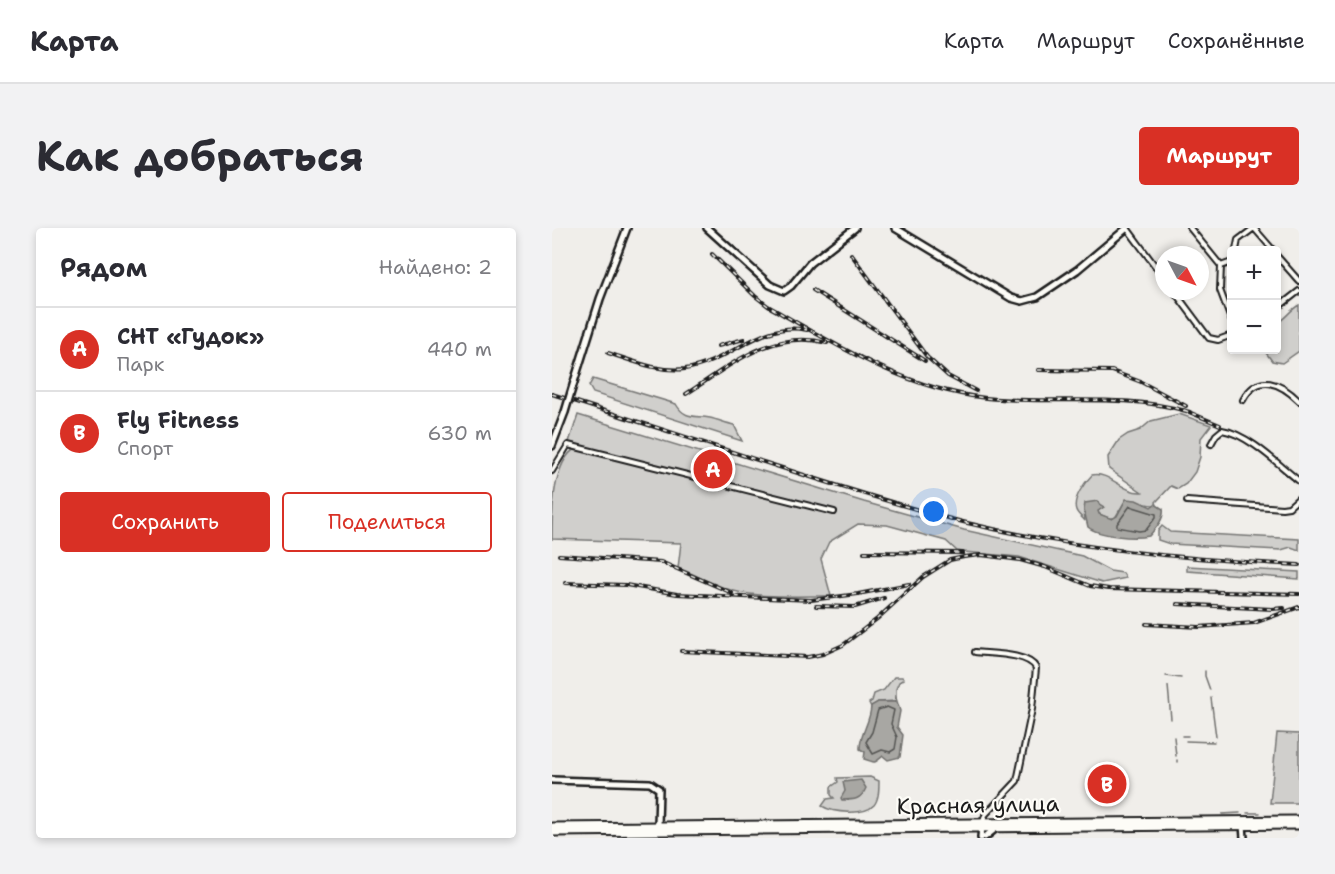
<!DOCTYPE html>
<html lang="ru">
<head>
<meta charset="utf-8">
<style>
  body { margin:0; font-family:"Shantell Sans",sans-serif; background:#f2f2f3; color:#2b2b33 }
  .controls { position:absolute; right:18px; top:18px; display:grid; overflow:hidden; border-radius:6px; box-shadow:0 3px 9px #0003 }
  .controls button { width:54px; height:54px; display:grid; place-items:center; padding:0; border:0; border-bottom:2px solid #e1e1e2; background:#fff; color:#2b2b33; font:30px sans-serif }
  .compass { position:absolute; left:603px; top:18px; width:54px; height:54px; border-radius:50%; background:#fff; box-shadow:0 3px 9px #0003; rotate:131deg }
  .you { position:absolute; left:382px; top:284px; width:21px; height:21px; margin:-15px; border:4px solid #fff; border-radius:50%; background:#1a73e8; box-shadow:0 0 0 9px #1a73e833 }
  .badge { display:grid; place-items:center; width:39px; height:39px; border-radius:50%; background:#d93025; color:#fff; font-size:20px; font-weight:700 }
  .pin { position:absolute; translate:-50% -50%; border:3px solid #fff; box-shadow:0 2px 6px #0006 }
  .list { margin:0; padding:0; list-style:none }
  h2 { display:flex; justify-content:space-between; align-items:center; height:78px; margin:0; padding:0 24px; font-size:26px }
  h2 small { font-size:20px; font-weight:400; color:#7c7c81 }
  .list li { display:grid; grid-template-columns:39px 1fr auto; gap:18px; align-items:center; box-sizing:border-box; height:84px; padding:0 24px; border-top:2px solid #e1e1e2 }
  .list b { display:block; font-size:22px; white-space:nowrap }
  .list p { margin:0; font-size:20px; white-space:nowrap; color:#7c7c81 }
  .list em { font-size:20px; font-style:normal; color:#7c7c81 }
  .actions { display:flex; gap:12px; padding:18px 24px }
  .actions a { flex:1; padding:14px 0; border:2px solid #d93025; border-radius:6px; text-align:center; font-size:21px; color:#d93025 }
  .actions .main { background:#d93025; color:#fff }
  .map { position:relative; flex:none; width:747px; height:610px; overflow:hidden; border-radius:6px }
  header { display:flex; align-items:center; gap:36px; box-sizing:border-box; height:84px; padding:0 30px; background:#fff; border-bottom:2px solid #e1e1e2 }
  header strong { font-size:28px }
  nav { display:flex; gap:33px; margin-inline-start:auto; font-size:21px }
  .intro { display:flex; align-items:center; justify-content:space-between; box-sizing:border-box; height:144px; padding:0 36px }
  h1 { margin:0; font-size:42px }
  .button { padding:15px 27px; border-radius:6px; background:#d93025; color:#fff; font-size:21px; font-weight:700 }
  main { display:flex; gap:36px; padding:0 36px }
  aside { flex:1; background:#fff; border-radius:6px; box-shadow:0 3px 9px #0003 }
  .map>svg:first-child { display:block }
  .green { fill:#d0cfcc; stroke:#767674; stroke-width:1.5 }
  .water { fill:#a8a7a3; stroke:#706f6d; stroke-width:1.5 }
  .lines { fill:none; stroke-linecap:round; stroke-linejoin:round }
  .shore { stroke:#545452; stroke-width:1.5 }
  .stream { stroke:#706f6d; stroke-width:1.5 }
  .street-casing { stroke:#1c1c1c; stroke-width:8 }
  .secondary-casing { stroke:#1c1c1c; stroke-width:10 }
  .highway-casing { stroke:#1c1c1c; stroke-width:11 }
  .street { stroke:#fdfcf7; stroke-width:4 }
  .secondary { stroke:#fdfcf7; stroke-width:5 }
  .highway { stroke:#fdfcf7; stroke-width:7 }
  .rail-casing { stroke:#1c1c1c; stroke-width:4 }
  .rail { stroke:#fdfcf7; stroke-width:1.5; stroke-dasharray:4.5; stroke-linecap:butt }
  .secondary-bridge-casing { stroke:#1c1c1c; stroke-width:10; stroke-linecap:butt }
  .secondary-bridge { stroke:#fdfcf7; stroke-width:5 }
  .labels { text-anchor:middle; dominant-baseline:central; stroke-width:4.5; stroke-linejoin:round; paint-order:stroke }
  .street-label { font-size:22px; fill:#1c1c1c; stroke:#fdfcf7 }
</style>
</head>
<body>
<header>
<strong>Карта</strong>
<nav><a>Карта</a><a>Маршрут</a><a>Сохранённые</a></nav>
</header>
<div class="intro"><h1>Как добраться</h1><a class="button">Маршрут</a></div>
<main>
<aside>
<h2>Рядом<small>Найдено: 2</small></h2>
<ul class="list">
<li><span class="badge">A</span><div><b>СНТ «Гудок»</b><p>Парк</p></div><em>440 m</em></li>
<li><span class="badge">B</span><div><b>Fly Fitness</b><p>Спорт</p></div><em>630 m</em></li>
</ul>
<div class="actions"><a class="main">Сохранить</a><a>Поделиться</a></div>
</aside>
<div class="map">
<svg width="747" height="610" viewBox="0 0 747 610">
  <rect width="100%" height="100%" fill="#f0eeea"/>
  <filter id="ink" filterUnits="userSpaceOnUse"><feTurbulence type="fractalNoise" baseFrequency=".0167" numOctaves="2"/><feDisplacementMap in="SourceGraphic" scale="12" xChannelSelector="R" yChannelSelector="G"/><feConvolveMatrix kernelMatrix="1 2 1 2 8 2 1 2 1" color-interpolation-filters="sRGB"/></filter>
  <g filter="url(#ink)">
    <path class="green" d="M747,77V123L730,135L720,133L712,122H724L725,95C733,91 738,82 747,77Z
      M41,151L124,176C133,192 143,187 158,190C166,192 174,195 182,197L190,213L41,165L37,158Z
      M627,186L659,197L649,210L648,229L643,244L634,256L626,261L619,258L604,274L605,277C595,278 585,272 573,273L563,290H556L547,286L546,283L550,280L547,276L534,275L532,282L533,293C531,290 525,286 524,282C520,271 533,254 540,247C557,243 572,266 590,264L557,241L556,229L567,212L576,206L588,202L599,193Z
      M26,187L312,274L412,302L530,328L558,343L571,345L574,350L550,355L467,329L412,324L405,323L394,313L335,297L306,296L277,314L269,331L279,368C252,368 207,370 182,363C163,358 145,347 126,340L129,315L0,311C0,284 0,234 25,219L16,217Z
      M610,298L618,304L747,311V322L739,319L729,322L618,316L606,312V303Z
      M635,338L747,344V351L635,343Z
      M342,449H350L352,451L347,454L344,461V473L326,474L319,479L317,475L320,473L322,466L332,462Z
      M725,505L747,506V575H718Z
      M318,549L327,553C327,561 327,571 322,577C312,588 281,585 270,578L275,571L282,570L279,567V559L286,554L285,550Z"/>
    <path class="water" d="M574,271L584,272L599,279L603,276L611,281C613,291 603,301 597,308C583,311 546,308 536,299L532,282L533,275L546,273L547,276L552,279L546,283L547,286L560,291L565,288Z
      M344,470L348,483L345,499L351,507L348,529L336,532L331,528C320,537 324,534 312,531L313,524L308,521C307,508 319,493 319,478L326,474H343Z
      M309,552L314,560C309,572 302,572 290,572L289,570L293,563L291,554Z"/>
    <g class="lines">
      <path class="shore" d="M578,278L604,286V289L594,302L587,303L565,299V296Z
        M335,479L342,482L339,496L345,509L343,521L338,524L330,522L321,526L314,514L320,504L326,482Z"/>
      <path class="stream" d="M653,443V448L658,462
        M614,448L629,450
        M616,458L619,491
        M659,470L664,509
        M630,508H636
        M622,509L624,528
        M634,513L662,514
        M625,532V534
        M695,585H708
        M670,586L688,585"/>
      <defs>
        <path id="street" d="M575,0L612,50
          M638,0L669,38L668,62L680,94
          M702,0L721,22
          M684,22L686,12L702,0
          M724,27L747,53
          M669,38L680,34
          M622,63L657,110L666,112L680,107
          M724,81L747,63
          M691,172C706,144 729,155 747,173
          M659,216L664,207L670,202C696,206 727,237 747,253
          M0,243L16,217L282,284
          M635,273L730,280L737,279L747,270
          M423,424C439,426 476,425 484,440L480,481L465,553L433,587L431,594"/>
        <path id="secondary" d="M155,0L218,57L232,63L239,58L258,35L303,0
          M343,0L459,70L470,73L485,69L525,42L575,0
          M22,154L48,71L75,0
          M0,218L13,184
          M0,552L98,555L107,561L106,597
          M691,597L692,610
          M433,609L443,601
          M429,610L430,596"/>
        <path id="highway" d="M0,599L747,592
          M0,604L747,597"/>
      </defs>
      <use href="#street" class="street-casing"/>
      <use href="#secondary" class="secondary-casing"/>
      <use href="#highway" class="highway-casing"/>
      <use href="#street" class="street"/>
      <use href="#secondary" class="secondary"/>
      <use href="#highway" class="highway"/>
      <defs>
        <path id="rail" d="M160,26L203,68L216,78C284,117 354,161 434,170C505,177 567,164 638,184
          M299,26L375,129L396,148L424,163
          M261,62L373,133
          M166,118L192,111
          M56,125C81,133 106,144 133,141C177,135 209,92 255,102
          M486,142L560,143L589,154L634,178
          M0,166C75,190 150,214 224,238C286,258 348,278 411,294C522,321 633,331 747,337
          M134,166C178,138 220,100 275,115
          M632,182L668,197
          M312,324L411,325
          M7,327L109,334L180,365
          M13,355L74,357L125,366L259,372L306,366L357,356
          M625,376L720,381L732,380
          M264,378L303,379L332,370
          M594,396L647,399L702,395L747,379
          M129,423L256,429L271,426L291,417L325,391L371,349L398,332L412,329L429,327L468,332L493,339L538,358L557,361L747,366"/>
      </defs>
      <use href="#rail" class="rail-casing"/>
      <use href="#rail" class="rail"/>
      <defs>
        <path id="secondary-bridge" d="M13,184L22,154"/>
      </defs>
      <use href="#secondary-bridge" class="secondary-bridge-casing"/>
      <use href="#secondary-bridge" class="secondary-bridge"/>
    </g>
  </g>
  <g class="labels">
    <g class="street-label">
      <text transform="translate(426 577) rotate(-1)">Красная улица</text>
    </g>
  </g>
</svg>
<div class="controls">
<button>+</button>
<button>−</button>
</div>
<svg class="compass" viewBox="-18 -18 36 36"><path d="M0-13l5 13h-10z" fill="#e53935"/><path d="M0 13l5-13h-10z" fill="#7c7c81"/></svg>
<div class="you"></div>
<div class="pin badge" style="left:161px;top:241px">A</div>
<div class="pin badge" style="left:555px;top:556px">B</div>
</div>
</main>
</body>
</html>
